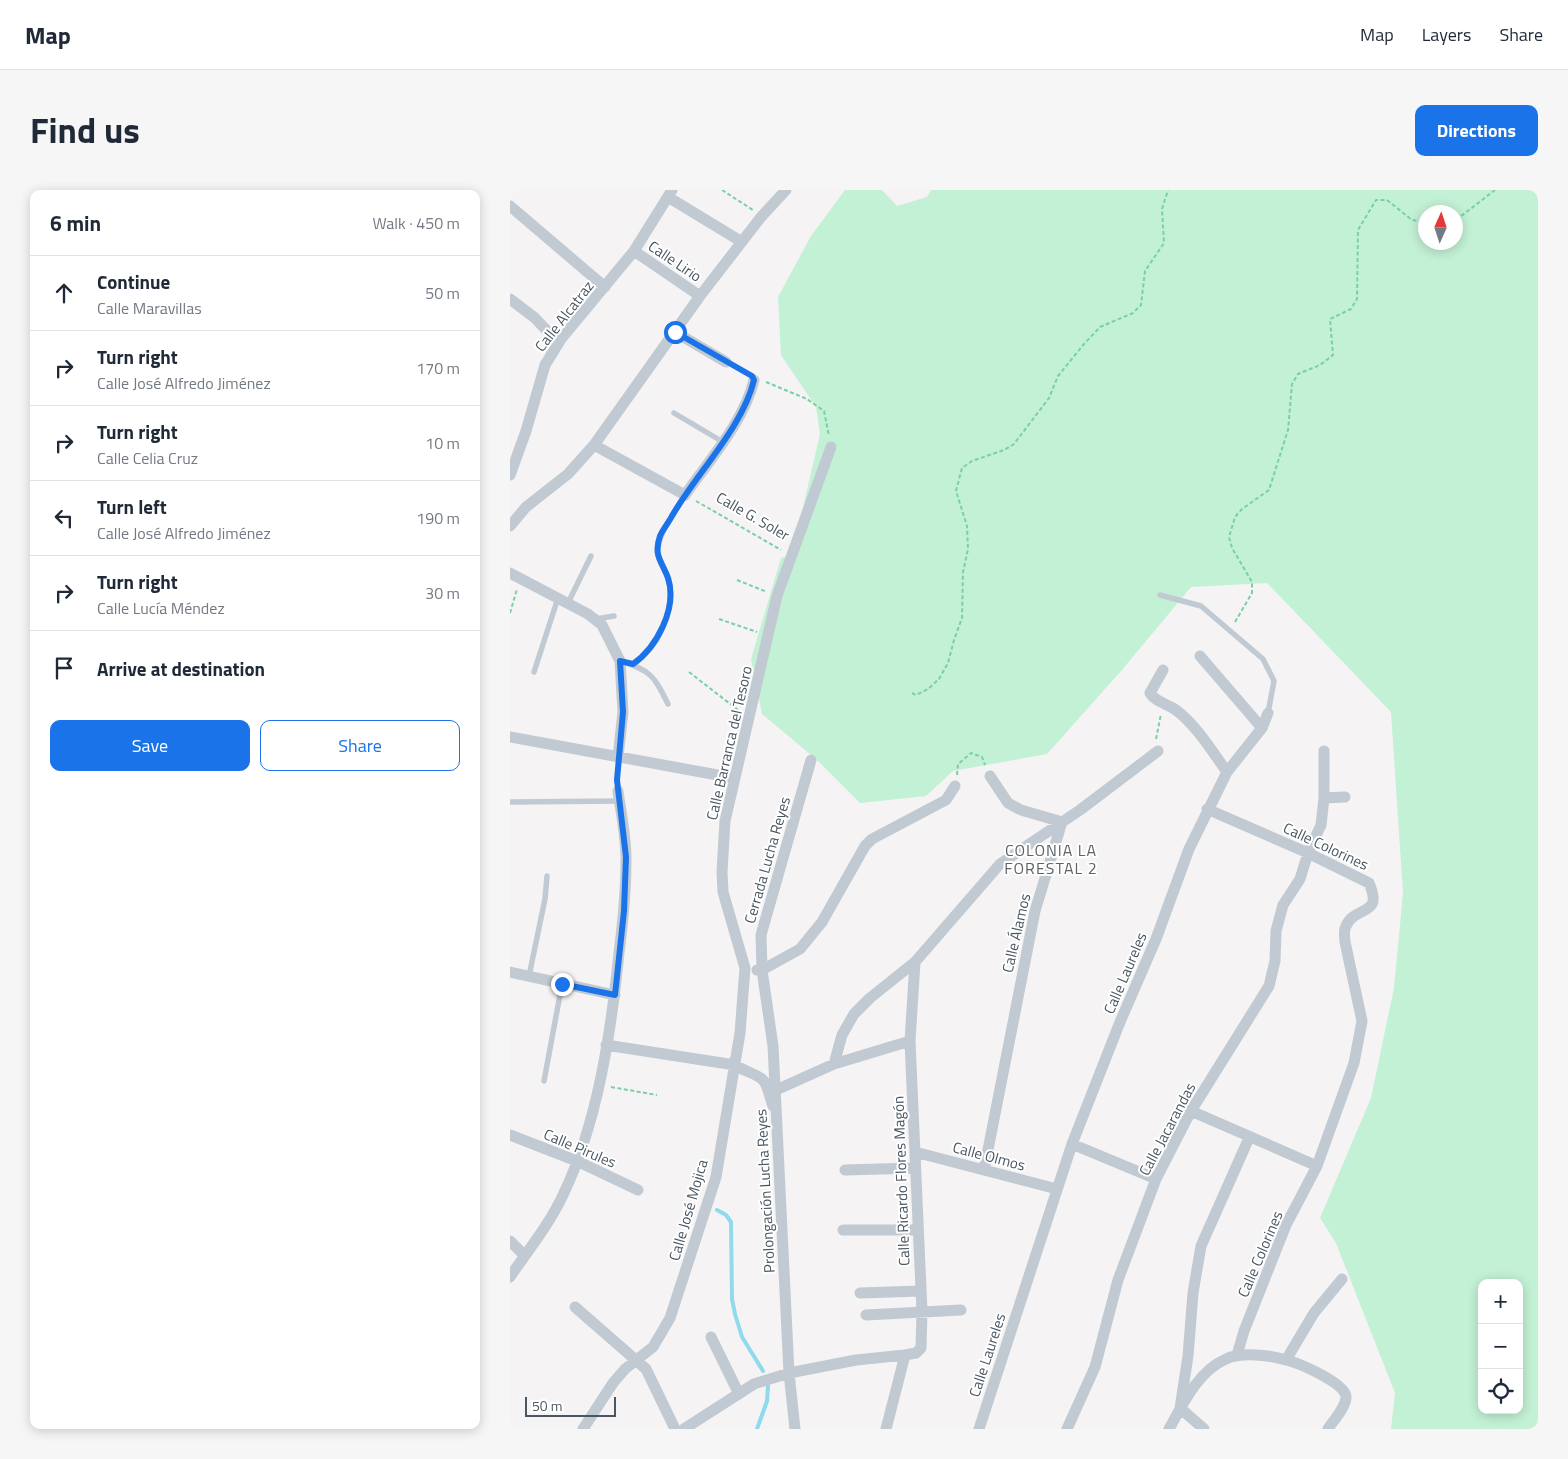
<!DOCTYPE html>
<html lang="en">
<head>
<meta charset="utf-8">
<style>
  body { margin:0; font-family:"Titillium Web",sans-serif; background:#f6f6f7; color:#1f2937 }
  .controls { position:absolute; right:15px; bottom:15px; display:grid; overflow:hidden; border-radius:10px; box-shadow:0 2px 12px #0003 }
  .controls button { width:45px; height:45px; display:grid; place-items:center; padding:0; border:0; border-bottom:1px solid #e0e1e3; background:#fff; color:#1f2937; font:25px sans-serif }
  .compass { position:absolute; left:908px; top:15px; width:45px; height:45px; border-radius:50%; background:#fff; box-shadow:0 2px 12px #0003; rotate:3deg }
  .scale { position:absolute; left:15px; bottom:12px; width:91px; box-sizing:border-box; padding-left:5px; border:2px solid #4a5661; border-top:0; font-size:14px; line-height:18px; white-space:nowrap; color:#4a5661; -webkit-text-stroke:4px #fff; paint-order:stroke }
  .stop { position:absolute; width:15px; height:15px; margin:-11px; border:4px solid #1a73e8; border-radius:50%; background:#fff }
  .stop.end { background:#1a73e8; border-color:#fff; box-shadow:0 1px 5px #0008 }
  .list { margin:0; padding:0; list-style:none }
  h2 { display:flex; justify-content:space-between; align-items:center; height:65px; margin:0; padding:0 20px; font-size:21px }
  h2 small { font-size:16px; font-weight:400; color:#747a83 }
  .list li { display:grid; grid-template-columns:32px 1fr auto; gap:15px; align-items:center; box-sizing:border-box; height:75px; padding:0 20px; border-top:1px solid #e0e1e3 }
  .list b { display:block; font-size:19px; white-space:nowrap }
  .list p { margin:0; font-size:16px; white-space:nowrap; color:#747a83 }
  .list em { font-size:16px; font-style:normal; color:#747a83 }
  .actions { display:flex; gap:10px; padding:15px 20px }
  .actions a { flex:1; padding:11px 0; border:1px solid #1a73e8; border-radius:10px; text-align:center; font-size:18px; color:#1a73e8 }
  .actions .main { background:#1a73e8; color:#fff }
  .icon { flex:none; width:28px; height:28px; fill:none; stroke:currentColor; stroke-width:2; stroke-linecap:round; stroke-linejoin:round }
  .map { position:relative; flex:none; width:1028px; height:1239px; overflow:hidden; border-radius:10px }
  header { display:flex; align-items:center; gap:30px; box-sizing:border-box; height:70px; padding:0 25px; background:#fff; border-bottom:1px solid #e0e1e3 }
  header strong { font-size:24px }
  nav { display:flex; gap:28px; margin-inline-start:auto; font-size:18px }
  .intro { display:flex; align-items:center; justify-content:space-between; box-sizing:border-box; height:120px; padding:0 30px }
  h1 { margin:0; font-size:35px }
  .button { padding:12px 22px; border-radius:10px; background:#1a73e8; color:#fff; font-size:18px; font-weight:700 }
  main { display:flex; gap:30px; padding:0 30px }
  aside { flex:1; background:#fff; border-radius:10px; box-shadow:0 2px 12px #0003 }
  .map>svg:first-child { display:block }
  .green { fill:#c3f1d5; fill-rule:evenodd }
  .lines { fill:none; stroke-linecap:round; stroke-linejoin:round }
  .stream { stroke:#90daee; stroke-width:4 }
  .path { stroke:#7ad0a6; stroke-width:2; stroke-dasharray:4 2.5; stroke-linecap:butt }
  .lane { stroke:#c1cad2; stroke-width:5.5 }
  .street { stroke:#c1cad2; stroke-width:11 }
  .route { stroke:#1a73e8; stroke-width:6 }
  .labels { text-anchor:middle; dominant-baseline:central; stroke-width:4; stroke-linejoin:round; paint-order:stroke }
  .street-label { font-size:15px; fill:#4a5661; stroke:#fff }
  .neighbourhood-label { font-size:16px; letter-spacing:1px; fill:#5f6368; stroke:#fff }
</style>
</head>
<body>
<header>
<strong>Map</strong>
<nav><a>Map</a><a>Layers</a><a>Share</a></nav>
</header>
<div class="intro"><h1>Find us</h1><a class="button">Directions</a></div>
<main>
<aside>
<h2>6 min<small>Walk · 450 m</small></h2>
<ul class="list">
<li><svg class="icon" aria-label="ahead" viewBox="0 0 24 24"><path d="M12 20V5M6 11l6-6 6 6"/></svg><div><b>Continue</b><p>Calle Maravillas</p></div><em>50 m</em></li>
<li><svg class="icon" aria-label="right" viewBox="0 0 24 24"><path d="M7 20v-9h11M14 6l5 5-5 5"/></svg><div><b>Turn right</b><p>Calle José Alfredo Jiménez</p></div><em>170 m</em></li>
<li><svg class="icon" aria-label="right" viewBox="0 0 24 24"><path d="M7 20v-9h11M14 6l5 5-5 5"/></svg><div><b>Turn right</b><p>Calle Celia Cruz</p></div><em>10 m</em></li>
<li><svg class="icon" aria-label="left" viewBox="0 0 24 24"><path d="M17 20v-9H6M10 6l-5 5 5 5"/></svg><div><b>Turn left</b><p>Calle José Alfredo Jiménez</p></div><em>190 m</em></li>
<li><svg class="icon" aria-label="right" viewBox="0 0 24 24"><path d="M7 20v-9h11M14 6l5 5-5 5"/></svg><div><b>Turn right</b><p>Calle Lucía Méndez</p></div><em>30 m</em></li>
<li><svg class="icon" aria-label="arrive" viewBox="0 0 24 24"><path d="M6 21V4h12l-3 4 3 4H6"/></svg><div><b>Arrive at destination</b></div></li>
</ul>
<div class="actions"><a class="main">Save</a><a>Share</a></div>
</aside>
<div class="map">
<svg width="1028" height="1239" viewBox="0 0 1028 1239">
  <rect width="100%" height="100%" fill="#f5f3f3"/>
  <path class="green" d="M335,0H372L387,16L417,7L421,0H1028V1239H881L885,1203L826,1053L810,1028L861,908L884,798L893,703L881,522L757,393L681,397L611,481L537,564L443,581L416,606L350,613L306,569L252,524L241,469L271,368L282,365L310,244L306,217L271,165L268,107L301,46ZM916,22H946V52H916ZM972,1093H1009V1220H972Z"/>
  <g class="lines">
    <path class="stream" d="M207,1020L216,1025L221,1032L222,1109L225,1124L232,1147L253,1181
      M247,1239L257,1211L258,1196"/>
    <path class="path" d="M212,0L243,20
      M946,30L985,0
      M227,178L236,183
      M256,192L297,209L314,221L319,246
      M186,311L271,360
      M227,390L257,402
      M0,423L7,399
      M209,429L247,442
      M725,432L742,403V392L722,358L719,347L725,327L732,319L759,300L778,240L782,194L788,184L810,175L823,165L820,129L841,119L847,109L848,40L866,10H877L902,30L916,32
      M179,482L228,520
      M402,503L406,505L418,499L429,489L438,473L444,450L452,428L453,382L458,359L457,336L446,301L452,278L462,271L494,260L504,254L539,208L548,186L574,154L590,137L623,123L631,115L635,81L654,53L652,19L658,0
      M646,549L651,524
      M447,585L448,574L461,563L472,567L475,575
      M107,589V578
      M101,897L147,905"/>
    <path class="lane" d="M164,223L213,252
      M650,405L691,416L753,469L764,491L758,523
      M58,413L81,366
      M86,429L104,426
      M110,471C141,480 144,486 158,514
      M123,474C149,457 164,423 159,391C157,379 146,372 148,359C150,340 165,322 175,305
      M24,482L48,408
      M0,612L109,611
      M19,786L35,709L37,686
      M34,891L52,794"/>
    <path class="street" d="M158,7L232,52
      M0,16L95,97
      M124,61L190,106
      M0,109L25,128L39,143L51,149
      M165,142L216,172
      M84,255L175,305C198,272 235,230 244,190
      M0,285L16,241L35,175L51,149L124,61L162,0
      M0,336L16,317L58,284L84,255L190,106L251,27L276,0
      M0,383L78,424L92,435L110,471L113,522L108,567
      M690,466L752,538
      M653,480L640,503C645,512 658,514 666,520C687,536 702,561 717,582
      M0,547L224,588
      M301,570L251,745L252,780L290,759L312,732L355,656L362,649L436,610L445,596
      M480,586L498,613L511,620L552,632
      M814,608L835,607
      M697,619L798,663L859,693C874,727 845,715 836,736C833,741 835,747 835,752L852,831L844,873L807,976L776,1035L734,1141L727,1165
      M247,780H252L263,856L279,1183L285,1239
      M0,782L105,805
      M96,855L225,875C233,881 246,883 253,890C258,895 260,909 263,916
      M324,874L332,845L344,824L360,808L405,772L490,674L570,620L648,561
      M266,900L324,874L400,851
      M681,921L807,976
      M0,945L67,971L128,1000
      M562,954L646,989
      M405,962L547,999
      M335,980L405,978
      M474,980L525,721L552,632
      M333,1040H408
      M0,1051L14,1065
      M0,1087C18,1060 39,1035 53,1005C88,932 101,842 109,763C113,732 116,700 116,669C116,646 111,623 108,601
      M350,1103L411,1101
      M65,1117L136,1179L165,1239
      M356,1125L451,1120
      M201,1147L229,1204
      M776,1170L804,1123L832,1089
      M670,1218L678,1166L683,1103L691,1056L739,948
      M670,1218L694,1239
      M73,1239L103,1193L115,1179L143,1157L160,1128L206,987L230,843L235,778L213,702L212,682L215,631L267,406L321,257
      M174,1239L244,1194L279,1183L346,1170L395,1165L406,1163L411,1158L412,1122L400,851L405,772
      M376,1239L395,1165
      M469,1239L562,954L610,832L646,749L679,659L717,582L752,538L758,523
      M557,1239L585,1177L608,1090L646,989L681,921L759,796L765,771L766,741L773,715L790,689L798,663L811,635L814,608V561
      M659,1239C673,1214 688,1181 716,1169C731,1162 760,1165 776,1170C789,1173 833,1192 836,1206C837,1216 823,1231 818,1239"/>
  </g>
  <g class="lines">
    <path class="route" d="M52,794L105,805L114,721L116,667L107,590L113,522L110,471L123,474C146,458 168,418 158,388C152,371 143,366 150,346C153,339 159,332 162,326C186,284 233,237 244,190L242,186L165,142"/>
  </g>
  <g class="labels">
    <g class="street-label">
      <text transform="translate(165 71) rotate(34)">Calle Lirio</text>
      <text transform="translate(54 126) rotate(-52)">Calle Alcatraz</text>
      <text transform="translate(243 326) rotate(30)">Calle G. Soler</text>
      <text transform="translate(219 553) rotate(-77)">Calle Barranca del Tesoro</text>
      <text transform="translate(816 656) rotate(25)">Calle Colorines</text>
      <text transform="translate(257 670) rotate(-74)">Cerrada Lucha Reyes</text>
      <text transform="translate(506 743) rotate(-77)">Calle Álamos</text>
      <text transform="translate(615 783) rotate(-67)">Calle Laureles</text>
      <text transform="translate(657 939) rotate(-62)">Calle Jacarandas</text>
      <text transform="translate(70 958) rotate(23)">Calle Pirules</text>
      <text transform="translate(479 966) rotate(15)">Calle Olmos</text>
      <text transform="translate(391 991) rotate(-92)">Calle Ricardo Flores Magón</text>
      <text transform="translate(255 1001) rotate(-93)">Prolongación Lucha Reyes</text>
      <text transform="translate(178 1020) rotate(-74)">Calle José Mojica</text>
      <text transform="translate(750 1064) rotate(-67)">Calle Colorines</text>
      <text transform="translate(477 1165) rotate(-72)">Calle Laureles</text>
    </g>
    <g class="neighbourhood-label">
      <text x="541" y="660">COLONIA LA<tspan x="541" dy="18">FORESTAL 2</tspan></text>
    </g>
  </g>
</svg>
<div class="controls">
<button>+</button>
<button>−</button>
<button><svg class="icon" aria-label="locate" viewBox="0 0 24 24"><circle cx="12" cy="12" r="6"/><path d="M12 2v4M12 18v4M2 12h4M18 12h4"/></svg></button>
</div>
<svg class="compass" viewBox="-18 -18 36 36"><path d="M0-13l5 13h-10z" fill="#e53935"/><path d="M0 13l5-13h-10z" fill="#747a83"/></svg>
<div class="scale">50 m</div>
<div class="stop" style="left:165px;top:142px"></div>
<div class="stop end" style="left:52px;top:794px"></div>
</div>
</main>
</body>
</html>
